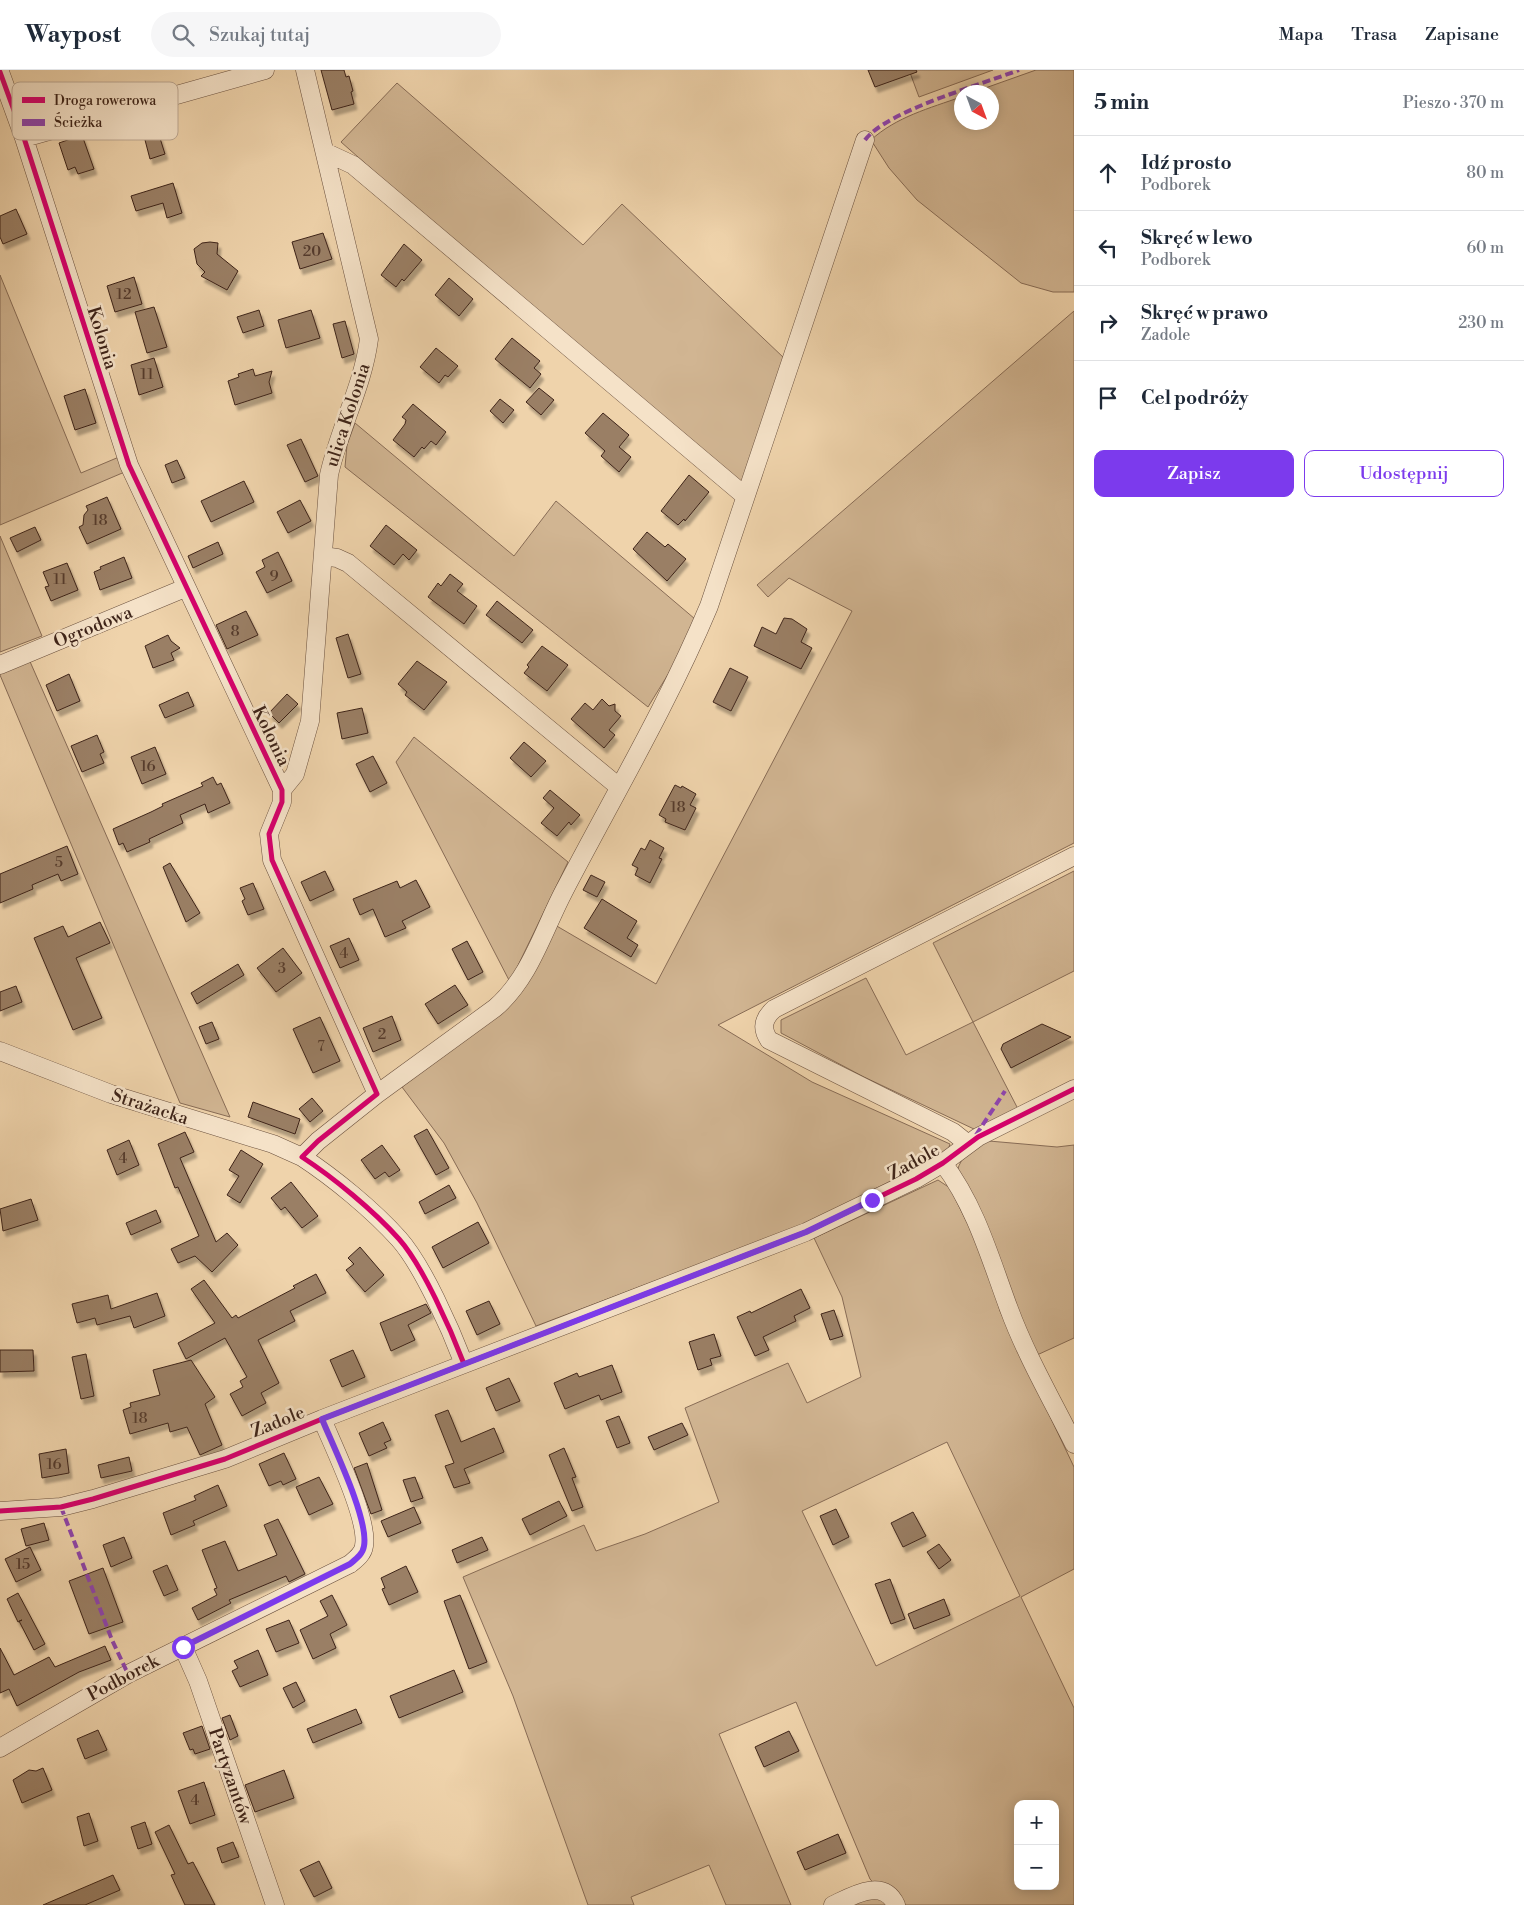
<!DOCTYPE html>
<html lang="pl">
<head>
<meta charset="utf-8">
<style>
  body { margin:0; font-family:"Libre Bodoni",serif; background:#f6f6f7; color:#1f2937 }
  .controls { position:absolute; right:15px; bottom:15px; display:grid; overflow:hidden; border-radius:10px; box-shadow:0 2px 12px #0003 }
  .controls button { width:45px; height:45px; display:grid; place-items:center; padding:0; border:0; border-bottom:1px solid #e0e1e3; background:#fff; color:#1f2937; font:25px sans-serif }
  .compass { position:absolute; left:954px; top:15px; width:45px; height:45px; border-radius:50%; background:#fff; box-shadow:0 2px 12px #0003; rotate:139deg }
  .stop { position:absolute; width:15px; height:15px; margin:-11px; border:4px solid #7c3aed; border-radius:50%; background:#fff }
  .stop.end { background:#7c3aed; border-color:#fff; box-shadow:0 1px 5px #0008 }
  .list { margin:0; padding:0; list-style:none }
  h2 { display:flex; justify-content:space-between; align-items:center; height:65px; margin:0; padding:0 20px; font-size:21px }
  h2 small { font-size:16px; font-weight:400; color:#747a83 }
  .list li { display:grid; grid-template-columns:32px 1fr auto; gap:15px; align-items:center; box-sizing:border-box; height:75px; padding:0 20px; border-top:1px solid #e0e1e3 }
  .list b { display:block; font-size:19px; white-space:nowrap }
  .list p { margin:0; font-size:16px; white-space:nowrap; color:#747a83 }
  .list em { font-size:16px; font-style:normal; color:#747a83 }
  .actions { display:flex; gap:10px; padding:15px 20px }
  .actions a { flex:1; padding:11px 0; border:1px solid #7c3aed; border-radius:10px; text-align:center; font-size:18px; color:#7c3aed }
  .actions .main { background:#7c3aed; color:#fff }
  .icon { flex:none; width:28px; height:28px; fill:none; stroke:currentColor; stroke-width:2; stroke-linecap:round; stroke-linejoin:round }
  .map { position:relative; flex:none; width:1074px; height:1835px; overflow:hidden }
  header { display:flex; align-items:center; gap:30px; box-sizing:border-box; height:70px; padding:0 25px; background:#fff; border-bottom:1px solid #e0e1e3 }
  header strong { font-size:24px }
  nav { display:flex; gap:28px; margin-inline-start:auto; font-size:18px }
  .search { width:350px; height:45px; background:#f6f6f7; display:flex; align-items:center; gap:12px; box-sizing:border-box; padding:0 18px; border-radius:28px; color:#747a83; font-size:19px }
  main { display:flex }
  aside { flex:1; background:#fff }
  .map>svg:first-child { display:block }
  .green { fill:#d1b592; stroke:#886c56; fill-rule:evenodd }
  .building { fill:#9a7f65; stroke:#3e2419; filter:url(#shadow) }
  .lines { fill:none; stroke-linecap:round; stroke-linejoin:round }
  .minor-casing { stroke:#6a503e; stroke-width:19 }
  .minor { stroke:#f5e2c8; stroke-width:18 }
  .quiet { stroke:#8e44ad; stroke-width:4; stroke-dasharray:8 4; stroke-linecap:butt }
  .cycleway-casing { stroke:#f5e2c8; stroke-width:8 }
  .cycleway { stroke:#d6006c; stroke-width:5 }
  .route { stroke:#7c3aed; stroke-width:6 }
  .labels { text-anchor:middle; dominant-baseline:central; stroke-width:5; stroke-linejoin:round; paint-order:stroke }
  .number-label { font-size:15px; fill:#553b2c }
  .street-label { font-size:18px; fill:#3e2419; stroke:#f5e2c8 }
  .key { fill:#f5e2c8; stroke:#bea994; stroke-width:1 }
  .key-label { font-size:14px; fill:#3e2419 }
</style>
</head>
<body>
<header>
<strong>Waypost</strong>
<div class="search"><svg class="icon" aria-label="search" viewBox="0 0 24 24"><circle cx="10" cy="10" r="6"/><path d="M15 15l6 6"/></svg>Szukaj tutaj</div>
<nav><a>Mapa</a><a>Trasa</a><a>Zapisane</a></nav>
</header>
<main>
<div class="map">
<svg width="1074" height="1835" viewBox="0 0 1074 1835">
  <defs>
    <filter id="shadow"><feDropShadow dx="3" dy="5.5" stdDeviation="1" flood-color="#0004"/></filter>
  </defs>
  <rect width="100%" height="100%" fill="#efd3ab"/>
  <filter id="stains"><feTurbulence type="fractalNoise" baseFrequency=".004" numOctaves="4"/><feColorMatrix values="0 0 0 0 .2 0 0 0 0 .09 0 0 0 0 .02 0 0 0 .5 -.17"/></filter>
  <radialGradient id="worn" r=".72"><stop offset=".6" stop-color="#630" stop-opacity="0"/><stop offset="1" stop-color="#630" stop-opacity=".3"/></radialGradient>
  <path class="green" d="M909,0H993L919,27Z
    M1036,0H1074V222H1053L1021,213L917,130L889,98L871,70C896,47 930,38 961,27L962,52H992V22H974Z
    M397,13L583,175L622,134L784,288L742,416L426,147L341,72Z
    M0,205L81,403L119,387L127,401L0,455Z
    M1074,241V773L718,955L812,1012L950,1074L948,1080L913,1100L801,1156L536,1256L477,1133L444,1073L402,1017L498,943L555,855L656,914L852,541L789,508L768,527L757,515Z
    M355,353L514,486L556,431L695,549L683,580L648,637L345,397L347,375Z
    M0,466L42,566L0,582Z
    M28,587L230,1047L180,1033L0,605V599Z
    M414,667L568,792L510,912L396,692Z
    M1074,801V901L973,952L1018,1039L976,1060L864,1007L781,963V950L866,908L906,985L973,952L933,873Z
    M989,1071L1057,1077L1074,1075V1268L1037,1285L957,1102C961,1084 974,1078 989,1071Z
    M938,1110L950,1118L987,1193L1000,1241L1074,1397V1499L1021,1527L1074,1638V1835H841L879,1819L870,1809L796,1632L719,1664L791,1835H726L709,1795L631,1827L634,1835H588L513,1626L463,1507L584,1455L596,1481L645,1464L719,1432L685,1338L788,1293L807,1333L861,1307L842,1227L814,1168ZM947,1372L1020,1526L876,1596L802,1441ZM1018,1734H1055V1816H1018Z"/>
  <path class="building" d="M321,0H344L346,7L349,6L353,21L351,22L354,34L332,40Z
    M868,0H916L917,2L875,17Z
    M82,65L94,99L78,104L75,97L68,100L59,73Z
    M159,65L165,84L150,89L145,70Z
    M173,113L182,143L167,148L163,133L136,141L131,126Z
    M16,139L27,164L3,174L0,167V146Z
    M323,163L332,189L300,199L292,172Z
    M210,172L218,173L217,184L238,201L227,220L201,206L205,202L197,194L194,179L202,173Z
    M404,174L422,190L404,211L402,209L396,217L381,205Z
    M134,207L142,234L115,242L107,216Z
    M449,208L473,229L459,246L435,225Z
    M154,237L167,277L147,283L135,242Z
    M259,240L264,256L243,263L237,247Z
    M311,240L320,268L286,278L278,250Z
    M345,251L354,284L342,288L333,254Z
    M512,268L540,291L534,298L541,304L530,318L495,289Z
    M436,278L458,296L448,307L445,305L439,313L420,297Z
    M154,288L163,317L139,325L131,295Z
    M253,299L255,306L272,301L269,312L272,323L235,335L228,311L239,307L238,304Z
    M539,318L554,330L541,345L526,332Z
    M85,319L96,353L75,360L64,326Z
    M500,329L514,340L503,353L490,341Z
    M413,334L446,362L436,375L431,371L424,379L422,377L414,387L393,370L405,354L406,350L402,347Z
    M603,343L629,365L619,377L631,387L619,402L601,386L605,381L585,363Z
    M301,369L318,406L305,412L287,375Z
    M177,390L185,408L172,413L165,395Z
    M689,405L709,422L685,451L684,449L678,455L661,441Z
    M244,411L254,432L211,452L201,431Z
    M107,427L121,459L87,474L79,457L83,455L84,445L88,440L86,436Z
    M300,430L311,451L288,463L277,442Z
    M386,455L417,480L409,490L403,484L394,495L370,476Z
    M35,457L41,470L17,482L10,468Z
    M647,462L665,477L668,474L686,489L667,511L633,479Z
    M218,472L223,484L193,498L188,486Z
    M278,482L292,511L267,523L256,502L265,497L262,490Z
    M124,487L132,508L100,520L94,502L101,499L100,497Z
    M67,493L78,520L51,531L45,517L49,516L43,502Z
    M450,504L463,514L457,521L477,536L464,554L428,527L438,513L441,516Z
    M497,531L533,560L522,573L486,545Z
    M246,541L258,565L227,579L216,555Z
    M784,548L792,549L807,559L801,572L812,578L801,599L754,576L762,557L776,564Z
    M348,564L361,604L348,608L336,568Z
    M168,565L171,571L180,578L171,583L174,590L153,598L145,576Z
    M542,576L568,595L547,621L524,603L529,597L527,595Z
    M417,591L447,612L424,640L405,625L407,622L398,614Z
    M730,598L748,607L731,641L713,632Z
    M69,604L80,631L57,641L46,615Z
    M188,622L194,636L165,648L159,635Z
    M287,624L298,634L279,653L269,643Z
    M602,629L609,636L615,634V641L621,646L609,660L615,665L604,678L571,649L585,633L593,640Z
    M362,638L368,663L342,669L337,643Z
    M97,665L104,682L100,684L104,693L82,702L71,676Z
    M524,672L546,691L531,707L510,688Z
    M155,677L166,704L142,714L131,687Z
    M373,686L387,713L370,722L356,694Z
    M213,707L217,715L221,713L230,733L208,743L205,734L180,745L183,753L149,769L150,772L127,782L123,773L119,775L113,759L151,742L163,736L162,734L203,716L201,713Z
    M675,715L681,718L682,716L696,724L690,735L696,738L685,760L665,752L666,749L659,745Z
    M550,720L580,745L571,755L569,752L557,766L541,753L554,738L543,728Z
    M650,770L664,778L659,788L662,789L650,813L635,805L638,798L632,795L641,778L645,780Z
    M67,776L78,804L61,811L58,804L32,815L33,819L0,833V804Z
    M170,793L200,843L186,852L163,797Z
    M325,801L334,820L310,831L301,812Z
    M591,805L605,812L597,827L583,820Z
    M416,810L430,837L402,851L406,858L385,867L373,839L360,845L353,829L397,811L400,818Z
    M253,813L264,839L248,845L242,831L245,829L240,818Z
    M602,829L637,851L627,868L638,875L631,887L584,858Z
    M100,852L110,873L76,888L102,948L73,960L34,868L63,856L68,867Z
    M349,868L359,890L340,898L330,876Z
    M467,871L483,902L468,910L452,879Z
    M283,878L302,903L276,922L257,898Z
    M238,894L244,905L197,934L191,923Z
    M455,915L468,935L438,954L425,934Z
    M16,916L22,932L0,941V922Z
    M392,946L401,970L373,982L363,958Z
    M320,947L340,991L313,1003L293,959Z
    M212,952L219,969L206,974L199,957Z
    M1042,954L1071,967L1011,998L1001,979L1003,974Z
    M312,1028L323,1041L310,1052L299,1039Z
    M253,1032L300,1049L295,1064L248,1047Z
    M427,1059L449,1098L436,1105L414,1066Z
    M185,1062L194,1082L180,1088L216,1172L227,1163L238,1175L212,1202L195,1186L178,1193L171,1179L199,1166L178,1117L175,1118L158,1074Z
    M129,1070L139,1095L117,1105L107,1080Z
    M382,1075L400,1100L389,1107L385,1102L375,1109L361,1090Z
    M241,1080L263,1094L240,1133L227,1125L239,1106L229,1100Z
    M291,1112L318,1146L302,1158L285,1137L281,1140L271,1128Z
    M449,1115L456,1128L425,1144L419,1132Z
    M31,1129L38,1150L3,1161L0,1139Z
    M156,1140L161,1152L131,1165L126,1153Z
    M478,1152L489,1173L443,1198L432,1177Z
    M360,1177L384,1205L365,1222L346,1200L354,1194L348,1188Z
    M316,1204L326,1223L290,1241L295,1251L258,1270L279,1313L261,1323L266,1333L242,1346L230,1324L243,1317L240,1311L247,1307L225,1268L186,1289L178,1273L215,1253L191,1219L204,1210L232,1248L236,1245L238,1248L295,1218L293,1216Z
    M801,1219L810,1238L794,1246L796,1251L763,1267L769,1280L755,1286L737,1247L750,1241L751,1243Z
    M157,1223L165,1246L134,1258L130,1246L97,1255L95,1248L77,1253L72,1234L108,1225L111,1239Z
    M489,1231L500,1254L477,1265L466,1241Z
    M426,1234L431,1243L408,1255L415,1270L391,1281L380,1253Z
    M834,1240L843,1266L830,1270L821,1244Z
    M714,1264L721,1286L710,1289L712,1295L698,1300L689,1272Z
    M0,1280H33L34,1301L0,1302Z
    M353,1280L365,1307L342,1317L330,1290Z
    M86,1284L94,1326L81,1329L72,1287Z
    M191,1290L215,1327L205,1334L222,1375L200,1385L187,1357L170,1362L168,1353L130,1364L123,1340L131,1337L130,1333L160,1325L153,1300Z
    M612,1295L622,1322L601,1330L599,1325L565,1339L554,1313L577,1303L579,1307Z
    M509,1308L520,1331L496,1341L486,1318Z
    M448,1340L461,1372L494,1358L504,1382L464,1399L470,1413L454,1418L445,1396L454,1393L435,1345Z
    M619,1346L630,1373L617,1378L606,1351Z
    M383,1352L391,1370L384,1373L387,1378L369,1386L359,1363Z
    M682,1353L688,1365L654,1380L648,1367Z
    M564,1378L576,1407L572,1408L583,1437L572,1441L549,1385Z
    M66,1379L69,1403L42,1408L39,1384Z
    M284,1383L296,1409L283,1415L281,1411L269,1416L259,1394Z
    M129,1387L132,1401L101,1408L98,1395Z
    M367,1393L382,1440L371,1444L354,1398Z
    M319,1407L333,1434L309,1445L296,1417Z
    M415,1407L423,1428L411,1432L403,1410Z
    M218,1415L227,1436L193,1451L195,1455L171,1465L163,1443L196,1430L194,1426Z
    M559,1431L567,1446L530,1465L522,1449Z
    M414,1437L421,1453L388,1467L381,1451Z
    M836,1439L849,1467L833,1475L820,1446Z
    M913,1442L926,1466L903,1477L891,1453Z
    M278,1449L305,1504L289,1512L286,1506L229,1530L231,1533L198,1550L192,1538L217,1525L214,1519L217,1518L202,1480L225,1471L238,1501L277,1485L264,1455Z
    M44,1453L49,1470L26,1476L21,1459Z
    M124,1467L132,1488L111,1497L103,1475Z
    M482,1467L488,1480L457,1493L452,1480Z
    M939,1474L951,1490L939,1499L927,1482Z
    M30,1477L41,1500L16,1512L5,1489Z
    M167,1495L178,1520L164,1526L153,1501Z
    M406,1496L418,1522L389,1535L382,1519L385,1518L381,1508Z
    M103,1498L123,1552L89,1564L69,1511Z
    M890,1509L905,1549L891,1554L875,1514Z
    M18,1523L45,1574L34,1580L19,1551L22,1550L18,1552L7,1529Z
    M332,1525L347,1555L330,1564L336,1578L313,1589L300,1560L328,1546L320,1531Z
    M460,1525L487,1592L469,1599L444,1531Z
    M944,1529L950,1545L914,1559L908,1544Z
    M289,1550L299,1573L276,1582L266,1559Z
    M105,1576L111,1590L79,1602L17,1636L9,1619L0,1623V1578L14,1605L49,1587L55,1597Z
    M258,1580L268,1605L240,1617L232,1601L238,1598L234,1591Z
    M454,1600L463,1622L399,1648L390,1626Z
    M296,1612L305,1631L293,1638L283,1618Z
    M356,1639L362,1653L313,1673L307,1659Z
    M230,1645L238,1666L230,1670L222,1648Z
    M202,1656L210,1679L195,1684L193,1679L190,1680L183,1663Z
    M98,1660L107,1680L85,1689L77,1669Z
    M789,1661L799,1681L764,1697L755,1677Z
    M43,1698L52,1720L22,1733L13,1710L29,1700L36,1701Z
    M284,1700L294,1728L255,1742L245,1715Z
    M204,1712L215,1745L190,1754L178,1721Z
    M89,1743L98,1771L84,1776L77,1747Z
    M145,1752L152,1774L138,1779L131,1757Z
    M169,1755L188,1794L193,1792L215,1835H185L171,1805L175,1804L155,1762Z
    M838,1764L846,1783L805,1800L797,1782Z
    M233,1772L239,1787L222,1793L217,1778Z
    M319,1791L332,1818L314,1827L300,1800Z
    M113,1805L120,1820L85,1835H43Z"/>
  <g class="lines">
    <defs>
      <path id="minor" d="M0,2L24,68L129,395L282,720V732L269,764L272,790L377,1024L318,1071L302,1087C334,1108 373,1140 399,1169C423,1196 451,1260 464,1294
        M24,68L265,0
        M325,82L353,95L745,426
        M323,486L337,488L348,493L619,717
        M0,595L185,518
        M282,720L295,704L310,651L329,405C339,359 363,316 369,269L305,0
        M0,981L111,1024L273,1074L302,1087
        M377,1024L495,938C530,908 543,861 564,821C613,727 668,634 709,536L865,70
        M968,1074L953,1062L769,970C761,958 763,949 774,939L1074,786
        M943,1093C976,1137 990,1188 1009,1239C1026,1285 1052,1330 1074,1374
        M0,1441L61,1437L93,1429L225,1389L322,1349L806,1162L916,1109L943,1093L978,1067L1074,1019
        M183,1577L198,1611L275,1835
        M0,1678L128,1604L350,1494C356,1489 363,1484 364,1476C369,1449 333,1376 322,1349
        M833,1835C852,1826 883,1807 896,1835"/>
    </defs>
    <use href="#minor" class="minor-casing"/>
    <use href="#minor" class="minor"/>
    <path class="quiet" d="M865,70C886,41 983,14 1019,0
      M976,1065L1005,1021
      M61,1437L112,1570L128,1604"/>
    <defs>
      <path id="cycleway" d="M0,2L24,68L129,395L282,720V732L269,764L272,790L377,1024L318,1071L302,1087C334,1108 373,1140 399,1169C423,1196 451,1260 464,1294
        M0,1441L61,1437L93,1429L225,1389L322,1349L806,1162L916,1109L943,1093L978,1067L1074,1019"/>
    </defs>
    <use href="#cycleway" class="cycleway-casing"/>
    <use href="#cycleway" class="cycleway"/>
  </g>
  <g class="lines">
    <path class="route" d="M183,1577L350,1494C356,1489 363,1484 364,1476C369,1449 333,1376 322,1349L806,1162L872,1130"/>
  </g>
  <g class="labels">
    <g class="number-label">
      <text x="312" y="181">20</text>
      <text x="124" y="224">12</text>
      <text x="147" y="304">11</text>
      <text x="100" y="450">18</text>
      <text x="274" y="506">9</text>
      <text x="60" y="509">11</text>
      <text x="235" y="561">8</text>
      <text x="148" y="696">16</text>
      <text x="678" y="737">18</text>
      <text x="59" y="792">5</text>
      <text x="344" y="883">4</text>
      <text x="282" y="898">3</text>
      <text x="382" y="964">2</text>
      <text x="321" y="976">7</text>
      <text x="123" y="1088">4</text>
      <text x="140" y="1348">18</text>
      <text x="54" y="1394">16</text>
      <text x="23" y="1494">15</text>
      <text x="195" y="1730">4</text>
    </g>
    <g class="street-label">
      <text transform="translate(102 268) rotate(73)">Kolonia</text>
      <text transform="translate(348 345) rotate(-72)">ulica Kolonia</text>
      <text transform="translate(93 557) rotate(-22)">Ogrodowa</text>
      <text transform="translate(271 666) rotate(64)">Kolonia</text>
      <text transform="translate(150 1037) rotate(18)">Strażacka</text>
      <text transform="translate(914 1092) rotate(-29)">Zadole</text>
      <text transform="translate(278 1352) rotate(-22)">Zadole</text>
      <text transform="translate(123 1608) rotate(-28)">Podborek</text>
      <text transform="translate(230 1706) rotate(71)">Partyzantów</text>
    </g>
  </g>
  <rect x="12" y="12" width="166" height="58" rx="8" class="key"/>
  <rect x="22" y="27" width="23" height="6" fill="#d6006c"/>
  <rect x="22" y="49" width="23" height="7" fill="#8e44ad"/>
  <g class="key-label">
    <text x="54" y="35">Droga rowerowa</text>
    <text x="54" y="57">Ścieżka</text>
  </g>
  <rect width="100%" height="100%" filter="url(#stains)"/>
  <rect width="100%" height="100%" fill="url(#worn)"/>
</svg>
<div class="controls">
<button>+</button>
<button>−</button>
</div>
<svg class="compass" viewBox="-18 -18 36 36"><path d="M0-13l5 13h-10z" fill="#e53935"/><path d="M0 13l5-13h-10z" fill="#747a83"/></svg>
<div class="stop" style="left:183px;top:1577px"></div>
<div class="stop end" style="left:872px;top:1130px"></div>
</div>
<aside>
<h2>5 min<small>Pieszo · 370 m</small></h2>
<ul class="list">
<li><svg class="icon" aria-label="ahead" viewBox="0 0 24 24"><path d="M12 20V5M6 11l6-6 6 6"/></svg><div><b>Idź prosto</b><p>Podborek</p></div><em>80 m</em></li>
<li><svg class="icon" aria-label="left" viewBox="0 0 24 24"><path d="M17 20v-9H6M10 6l-5 5 5 5"/></svg><div><b>Skręć w lewo</b><p>Podborek</p></div><em>60 m</em></li>
<li><svg class="icon" aria-label="right" viewBox="0 0 24 24"><path d="M7 20v-9h11M14 6l5 5-5 5"/></svg><div><b>Skręć w prawo</b><p>Zadole</p></div><em>230 m</em></li>
<li><svg class="icon" aria-label="arrive" viewBox="0 0 24 24"><path d="M6 21V4h12l-3 4 3 4H6"/></svg><div><b>Cel podróży</b></div></li>
</ul>
<div class="actions"><a class="main">Zapisz</a><a>Udostępnij</a></div>
</aside>
</main>
</body>
</html>
